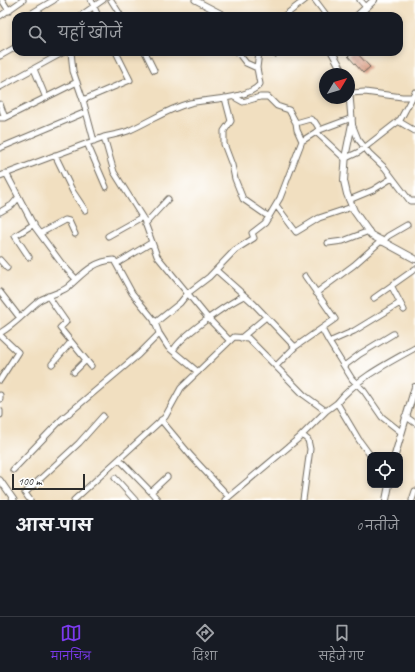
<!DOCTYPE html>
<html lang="hi">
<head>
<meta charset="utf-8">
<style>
  body { margin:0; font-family:Caveat,"Playpen Sans Deva",sans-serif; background:#242831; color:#f1f3f6 }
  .controls { position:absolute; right:12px; bottom:12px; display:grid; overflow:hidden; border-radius:8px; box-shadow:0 2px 6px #0003 }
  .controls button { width:36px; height:36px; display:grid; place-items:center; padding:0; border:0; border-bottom:1px solid #363941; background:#171b24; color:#f1f3f6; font:20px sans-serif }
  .compass { position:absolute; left:319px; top:68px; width:36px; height:36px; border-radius:50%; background:#171b24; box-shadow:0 2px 6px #0003; rotate:52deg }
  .scale { position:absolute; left:12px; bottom:10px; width:73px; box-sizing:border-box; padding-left:4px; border:2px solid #2b2b2b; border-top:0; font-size:11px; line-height:14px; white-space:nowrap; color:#2b2b2b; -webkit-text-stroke:3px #fff; paint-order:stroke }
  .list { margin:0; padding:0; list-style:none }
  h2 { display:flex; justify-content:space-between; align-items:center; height:52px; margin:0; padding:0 16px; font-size:17px }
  h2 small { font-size:13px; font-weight:400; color:#9ea1a6 }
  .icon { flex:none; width:22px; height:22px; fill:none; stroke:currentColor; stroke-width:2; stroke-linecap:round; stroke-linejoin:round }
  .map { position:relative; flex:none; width:415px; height:500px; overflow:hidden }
  .search { position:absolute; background:#171b24; box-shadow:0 2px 6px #0003; left:12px; right:12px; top:12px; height:44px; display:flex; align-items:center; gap:10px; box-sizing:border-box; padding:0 14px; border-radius:12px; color:#9ea1a6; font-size:15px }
  .sheet { height:116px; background:#171b24 }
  nav { display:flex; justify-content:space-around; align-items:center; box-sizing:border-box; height:56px; border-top:1px solid #363941; background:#171b24; font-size:11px; color:#9ea1a6 }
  nav a { display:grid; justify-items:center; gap:2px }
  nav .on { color:#7c3aed }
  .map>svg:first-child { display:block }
  .building { fill:url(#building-cross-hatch) }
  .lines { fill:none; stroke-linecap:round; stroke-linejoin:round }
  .minor-casing { stroke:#706a5f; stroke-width:7 }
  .tertiary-casing { stroke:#706a5f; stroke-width:8 }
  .minor { stroke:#fff; stroke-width:5 }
  .tertiary { stroke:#fff; stroke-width:6 }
</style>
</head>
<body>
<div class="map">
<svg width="415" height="500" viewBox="0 0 415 500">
  <defs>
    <pattern id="building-cross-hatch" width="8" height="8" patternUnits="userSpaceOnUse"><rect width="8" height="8" fill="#d89579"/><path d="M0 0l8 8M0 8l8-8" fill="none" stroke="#af7a63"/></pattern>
  </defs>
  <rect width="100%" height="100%" fill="#fff"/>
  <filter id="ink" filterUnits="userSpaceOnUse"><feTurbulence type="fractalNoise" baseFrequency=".025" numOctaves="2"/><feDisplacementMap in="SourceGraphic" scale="8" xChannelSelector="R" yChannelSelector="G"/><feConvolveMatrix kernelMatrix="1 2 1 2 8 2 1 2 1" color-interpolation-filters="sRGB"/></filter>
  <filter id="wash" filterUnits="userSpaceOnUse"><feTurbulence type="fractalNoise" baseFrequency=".012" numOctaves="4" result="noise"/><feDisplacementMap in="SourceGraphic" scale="16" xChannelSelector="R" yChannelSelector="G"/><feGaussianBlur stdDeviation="0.9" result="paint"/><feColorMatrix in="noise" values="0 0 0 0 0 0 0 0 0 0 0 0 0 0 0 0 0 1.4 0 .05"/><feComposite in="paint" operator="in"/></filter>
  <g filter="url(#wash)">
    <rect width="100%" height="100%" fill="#f1dfc0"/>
    <g id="blocks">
      <path class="building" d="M353,52H356L370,67L363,73L348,56Z"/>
    </g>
  </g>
  <g filter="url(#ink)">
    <use href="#blocks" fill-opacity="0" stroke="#706a5f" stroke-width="1"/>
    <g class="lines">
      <defs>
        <path id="minor" d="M2,0L9,11
          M91,0L98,16
          M111,0L121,16
          M195,0L226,16
          M315,0L327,16
          M360,0L366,7
          M0,16L23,0
          M27,16L54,0
          M80,16L103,0
          M284,16L305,0
          M71,52L73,71L83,100L130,80L116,52
          M145,52L154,70
          M272,52L275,54
          M239,54L246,63L257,68
          M0,56L16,47
          M34,69L46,98
          M0,87L64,52
          M350,93L365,92L402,97H414
          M234,97L243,102L260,97H268L277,106L289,110L296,123L310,119L315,122L320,130
          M225,98L231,121L224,131V144L232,165L235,179L243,199L269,217
          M83,100L94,141
          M0,104L5,118
          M0,118H5L77,82
          M398,121L415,131
          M296,123L297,130L302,141
          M352,124L358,139L369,153L385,168L410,201H415
          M317,131L352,118
          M104,137C112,135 120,134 128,131C149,122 167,109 190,103C208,99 249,99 260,84L257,68L259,52
          M87,143L106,187
          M0,148L86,112
          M55,155L73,192L85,210
          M346,158L359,152L400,120L415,92
          M6,173L34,226L62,264L75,278
          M0,176L104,137L114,172L144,220L157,256L207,317L230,341
          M349,200L373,190L392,178
          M276,205L296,232L319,218L352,207
          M0,212L12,205L18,198
          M145,224L168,199
          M41,233L65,220L69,221L75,234
          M108,236L142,217
          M382,242L388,236L407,225
          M328,243L343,241L369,231
          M29,257L15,236L34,224
          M0,260L7,268
          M116,264L151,243
          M216,270L253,303L295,347L276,366
          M392,287L404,310
          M0,292L20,318
          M316,293L354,265L381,241
          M48,296L66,322L60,328L91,366
          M374,298L415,269
          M155,323L180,303L188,293L209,277L235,250L254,238L252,233L265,223L280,198L302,141L316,132L345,159
          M322,329L329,342L354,331L400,303
          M0,333C16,324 26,311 40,300C49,295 60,293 68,287C83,274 93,261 114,260L132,293L154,320L159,333L168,347L198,372
          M0,335L18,352L0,380
          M241,338L266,317
          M329,342L352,379L364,391L382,417L401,432
          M295,347L335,319L305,276
          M173,351C180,336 229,303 244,296
          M52,364L71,342
          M344,366L360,354L393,334
          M74,372L86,360
          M0,395V399
          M0,411V415
          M405,416L415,423
          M161,420L191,456L229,497
          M302,435L308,440L310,449L303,500
          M370,455L359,440L337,403C356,379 388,363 415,348
          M119,459L151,492L167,477
          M13,470L62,419L138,355L159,334
          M115,478L135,500
          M0,480L14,500
          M151,492L158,500
          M30,500L25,493L79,443L103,416
          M74,500L165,417L181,388L234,337L248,338L304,395L326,411L337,403
          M225,500L299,438L326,411
          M412,500L415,491"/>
        <path id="tertiary" d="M357,16L374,0
          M332,52L344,74
          M349,90L352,124L346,153L344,181L347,194L354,211L371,235L415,259
          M395,455L415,387
          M386,500L389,485"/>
      </defs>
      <use href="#minor" class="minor-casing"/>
      <use href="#tertiary" class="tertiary-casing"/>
      <use href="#minor" class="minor"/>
      <use href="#tertiary" class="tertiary"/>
    </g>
  </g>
</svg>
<div class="controls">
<button><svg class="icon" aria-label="locate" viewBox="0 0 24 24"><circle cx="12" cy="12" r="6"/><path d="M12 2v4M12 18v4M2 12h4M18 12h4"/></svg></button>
</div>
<svg class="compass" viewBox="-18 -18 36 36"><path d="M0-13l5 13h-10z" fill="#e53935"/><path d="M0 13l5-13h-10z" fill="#9ea1a6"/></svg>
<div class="scale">100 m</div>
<div class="search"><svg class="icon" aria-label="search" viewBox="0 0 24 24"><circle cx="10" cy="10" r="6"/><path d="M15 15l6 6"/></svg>यहाँ खोजें</div>
</div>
<section class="sheet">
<h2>आस-पास<small>0 नतीजे</small></h2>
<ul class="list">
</ul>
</section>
<nav>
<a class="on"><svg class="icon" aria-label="map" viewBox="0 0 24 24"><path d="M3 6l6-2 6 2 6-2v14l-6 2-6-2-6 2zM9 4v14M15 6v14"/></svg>मानचित्र</a>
<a><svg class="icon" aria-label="directions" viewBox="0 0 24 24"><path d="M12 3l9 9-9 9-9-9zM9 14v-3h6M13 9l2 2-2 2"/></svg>दिशा</a>
<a><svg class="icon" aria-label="saved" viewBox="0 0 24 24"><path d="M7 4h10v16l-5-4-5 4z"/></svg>सहेजे गए</a>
</nav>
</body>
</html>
